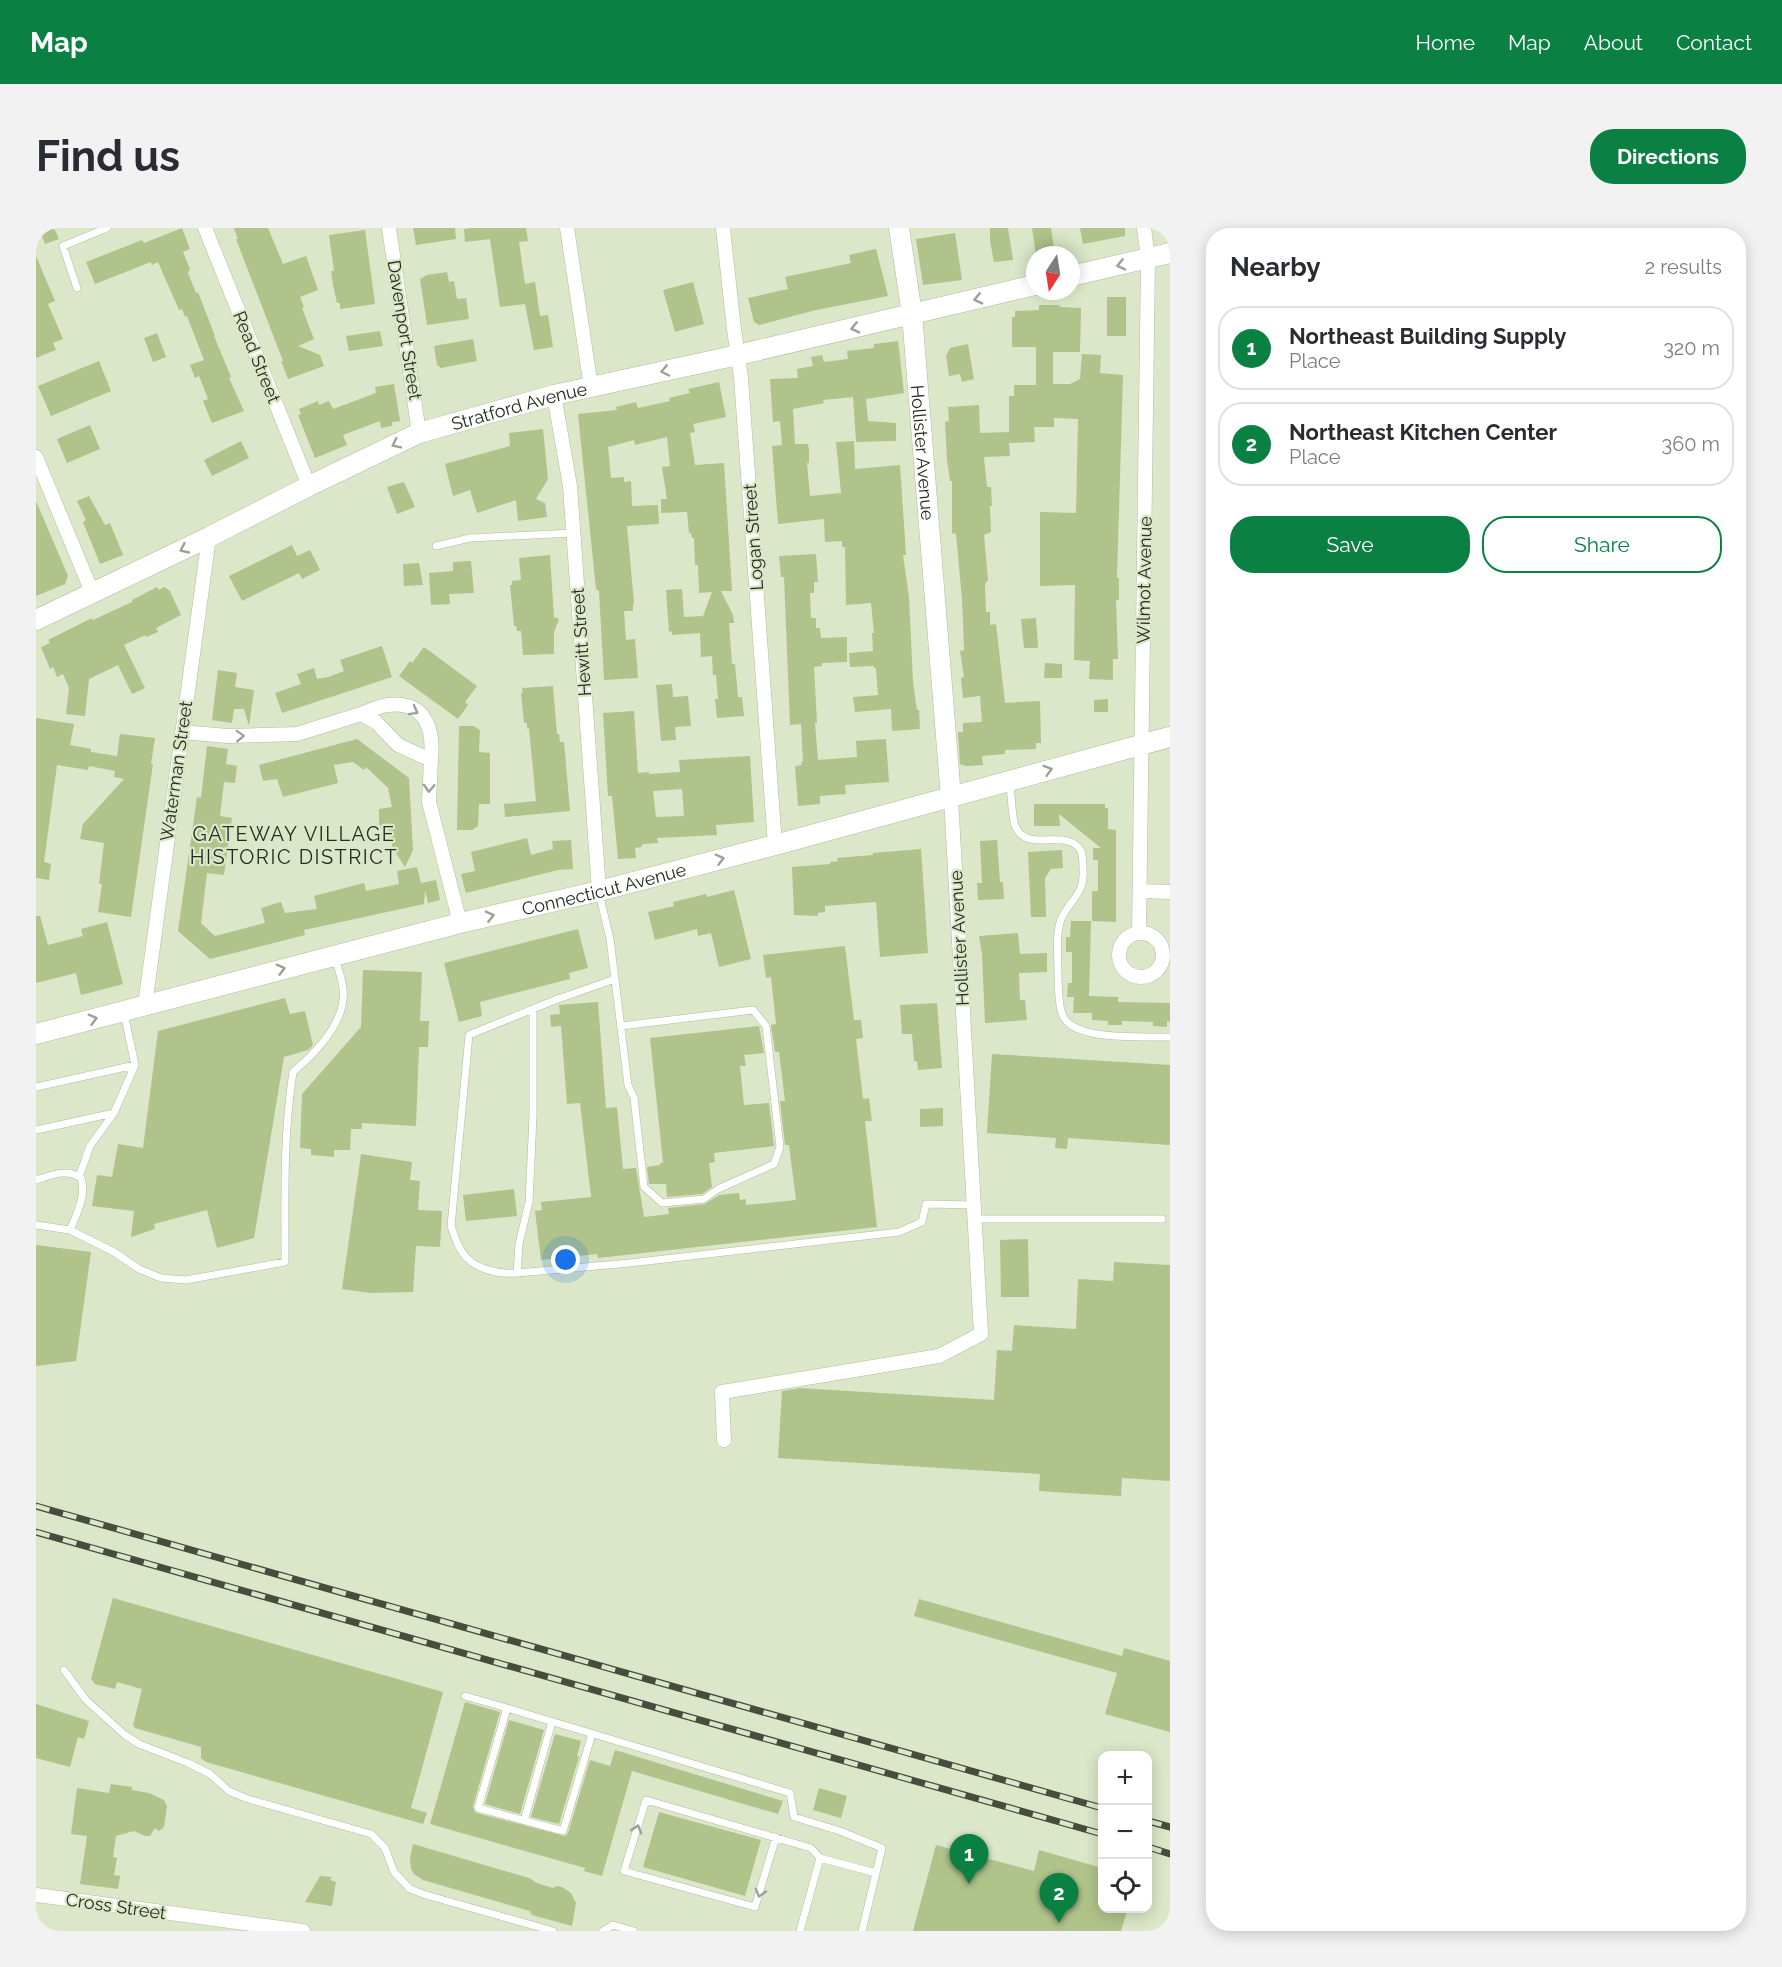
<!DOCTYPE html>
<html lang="en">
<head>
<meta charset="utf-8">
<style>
  body { margin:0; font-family:Raleway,sans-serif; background:#f2f2f3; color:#2b2b33 }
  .controls { position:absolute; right:18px; bottom:18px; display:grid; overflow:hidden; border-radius:12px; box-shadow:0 3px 15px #0003 }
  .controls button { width:54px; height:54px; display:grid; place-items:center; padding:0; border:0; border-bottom:2px solid #e1e1e2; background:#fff; color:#2b2b33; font:30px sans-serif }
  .compass { position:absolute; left:990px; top:18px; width:54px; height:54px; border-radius:50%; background:#fff; box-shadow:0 3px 15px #0003; rotate:192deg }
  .you { position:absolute; left:530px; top:1032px; width:21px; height:21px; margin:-15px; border:4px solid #fff; border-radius:50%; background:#1a73e8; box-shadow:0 0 0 9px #1a73e833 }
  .badge { display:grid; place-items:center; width:39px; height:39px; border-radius:50%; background:#0b8043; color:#fff; font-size:20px; font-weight:700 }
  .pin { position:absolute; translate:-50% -50px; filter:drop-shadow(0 2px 3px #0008) }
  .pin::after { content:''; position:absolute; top:32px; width:21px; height:18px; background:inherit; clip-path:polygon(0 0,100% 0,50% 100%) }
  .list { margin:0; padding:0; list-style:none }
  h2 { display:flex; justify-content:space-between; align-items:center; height:78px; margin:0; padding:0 24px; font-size:26px }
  h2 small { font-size:20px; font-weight:400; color:#7c7c81 }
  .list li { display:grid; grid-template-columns:39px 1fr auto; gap:18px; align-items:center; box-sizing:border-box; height:84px; margin:0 12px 12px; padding:0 12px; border:2px solid #e1e1e2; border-radius:24px }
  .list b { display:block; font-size:22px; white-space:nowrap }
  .list p { margin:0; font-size:20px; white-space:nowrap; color:#7c7c81 }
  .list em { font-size:20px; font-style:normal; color:#7c7c81 }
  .actions { display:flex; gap:12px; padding:18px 24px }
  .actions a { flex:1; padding:14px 0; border:2px solid #0b8043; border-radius:24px; text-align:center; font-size:21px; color:#0b8043 }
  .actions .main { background:#0b8043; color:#fff }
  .icon { flex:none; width:33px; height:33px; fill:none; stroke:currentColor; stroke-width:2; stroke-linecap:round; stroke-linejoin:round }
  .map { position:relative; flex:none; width:1134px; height:1703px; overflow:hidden; border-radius:24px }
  header { display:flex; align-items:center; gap:36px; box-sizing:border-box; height:84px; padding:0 30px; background:#0b8043; color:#fff }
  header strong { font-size:28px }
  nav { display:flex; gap:33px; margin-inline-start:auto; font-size:21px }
  .intro { display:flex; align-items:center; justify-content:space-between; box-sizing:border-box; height:144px; padding:0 36px }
  h1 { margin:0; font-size:42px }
  .button { padding:15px 27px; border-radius:24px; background:#0b8043; color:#fff; font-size:21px; font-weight:700 }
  main { display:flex; gap:36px; padding:0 36px }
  aside { flex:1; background:#fff; border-radius:24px; box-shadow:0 3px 15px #0003 }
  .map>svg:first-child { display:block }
  .building { fill:#afc38b; fill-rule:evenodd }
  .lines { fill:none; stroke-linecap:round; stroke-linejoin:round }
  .lane-casing { stroke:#b0bc9e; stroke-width:8 }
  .street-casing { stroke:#b0bc9e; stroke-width:15 }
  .secondary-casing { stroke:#b0bc9e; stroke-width:21 }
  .lane { stroke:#fff; stroke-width:7 }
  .street { stroke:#fff; stroke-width:14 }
  .secondary { stroke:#fff; stroke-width:20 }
  .rail-casing { stroke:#474d3e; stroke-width:7 }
  .rail { stroke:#dbe7c8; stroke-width:4.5; stroke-dasharray:14; stroke-linecap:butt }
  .oneway { stroke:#9da09a }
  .labels { text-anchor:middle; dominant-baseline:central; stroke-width:4.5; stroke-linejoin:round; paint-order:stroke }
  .street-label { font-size:18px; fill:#262b1f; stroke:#dbe7c8 }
  .neighbourhood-label { font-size:20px; letter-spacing:1.5px; fill:#262b1f; stroke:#dbe7c8 }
</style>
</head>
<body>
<header>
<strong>Map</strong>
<nav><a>Home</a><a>Map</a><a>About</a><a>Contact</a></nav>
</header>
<div class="intro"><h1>Find us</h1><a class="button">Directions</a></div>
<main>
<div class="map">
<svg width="1134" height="1703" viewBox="0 0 1134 1703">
  <rect width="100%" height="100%" fill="#dbe7c8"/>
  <path class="building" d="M3,0H18L23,11L9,16Z
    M146,0L154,21L147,24L154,41L152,45L160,65L162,64L179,108H178L195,149L193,150L208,183L176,195L167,173L172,171L163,148L159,150L154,137L168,132L151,88L149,89L146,81L143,82L122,34L116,37L115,34L59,56L50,34L106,12L108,15Z
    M198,0H232L247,36L270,28L282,62L264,69L268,79L266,80L278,111L262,118L284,127L288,138L252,151L245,133H247L200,11H202Z
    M377,0H419L420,11L380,17Z
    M435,0H490L492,13L483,14L489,56L499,54L504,88L512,87L517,119L498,122L489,76L464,79L454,11L429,14L428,1Z
    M954,0H972L977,32L958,34L954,13Z
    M996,0H1015L1019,27H1000Z
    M1044,0H1089V8L1047,16Z
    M329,2L339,76L304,81V75H301L297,57L295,43H298L293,7Z
    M919,5L926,52L887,57L880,11Z
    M840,21L852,68L780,82L723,97L718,94L712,70L752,61L749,49L815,35L813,27Z
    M0,28L19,73L12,76L27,111L17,115L20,122L0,130Z
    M411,44L413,54L418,53L421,71L430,70L433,91L391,97L384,51L391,47Z
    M657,54L668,96L639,104L627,62Z
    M1071,69H1090V108H1071Z
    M1003,77H1024L1023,79L1045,80L1044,124H1017V156H1034L1044,151L1046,126L1065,127L1064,145L1087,147L1081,350H1083V372H1080L1082,431H1077V452L1053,451L1054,433L1038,432L1039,357L1004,358V284L1040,285L1042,191L1018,190V199H998L999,214L973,215L974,228L948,229L951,259H955L956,278H954L955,304L948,307L952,352L949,356L950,384H954V397L960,396L969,475L1004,473L1005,515H1000V521L969,522V526L946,528L947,537L930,538L924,536L922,504H927V495L946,494L944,468L927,470L925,450L928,449L924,423L928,422L926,371L920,306L916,305V253H914L911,232L909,194L913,193L912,179L943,177L944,205L973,204V168H978V157H1000V119H976V89H979V83L1003,82Z
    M344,103L347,118L313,123L310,108Z
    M121,105L130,129L117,134L108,110Z
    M437,111L441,133L405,140L401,137L398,118Z
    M862,113L868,165L830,171L832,193L860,195V213L820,214L817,169L787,172L788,175L757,181L759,216H772L773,222V235H771L774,268L805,265L800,214L818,213L819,241L864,237L870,327H867L873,369L877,454L881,482H883L884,501L856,503L855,481L819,484L817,469L842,467L840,440H838V438L814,439L813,425L837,423L836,405H838L835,375L810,377L809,319H806V313L789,314L788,291L742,296L736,218L746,217L744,193L737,194L734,151L762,150L761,141L777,138L775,129L786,127L788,134L812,131L811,123L838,120V116Z
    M932,116L938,151L926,154L924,146L913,148L910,128L914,120Z
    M63,133L75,163L15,188L2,158Z
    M683,154L690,189L657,196L659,204L654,205L659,237L688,235L696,363H685L697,387L698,395H693L696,436H699L702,469H706L708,488L681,490L679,471H682L680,447H677L676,428L665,429L664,405L636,407V403L633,404L630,362L646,361L648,389L667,388L676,364L663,365L662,337H659L658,310H656L655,305H653L651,284L625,285V271H631L626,239L634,238L631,209L599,217L598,212L572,219L575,250L588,249V254L595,253L596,278L622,277L623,296L591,298L598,375L597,376V383H588L590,412L599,411L602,450L568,452L563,363L560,361L542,186L581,182L580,179L600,174L602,180L634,173L633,170L654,165L652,161Z
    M358,156L364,193L356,194V198L345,200L344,193L307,207L311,217L279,230L262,187L265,186L263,181L282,173L283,177L293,173L297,181L340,165L339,159Z
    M54,197L64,221L31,235L21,211Z
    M507,201L512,251L500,271L509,275L511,289L482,293L480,272L441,285L434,262L417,268L409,236L474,218L473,205Z
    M205,213L213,230L176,248L168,232Z
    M368,254L379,279L361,286L351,259Z
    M53,268L69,297L74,295L87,327L64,336L47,294L50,292L41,273Z
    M0,273L32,348L29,356L0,368Z
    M256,317L261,328L274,322L284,342L266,351L263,345L206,373L193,348Z
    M780,326L782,354H778V365H774L775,390H780V400H784L785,410L811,409V434L786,435V438L778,439L781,495H779L782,532L821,529L820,513L850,511L853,554L809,557L810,566L784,568V576L762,578L759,538L766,537L765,534H767L765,496L754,497L748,349H745L743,328Z
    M514,327L518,389L523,391L518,404V426L487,427L485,403H481L480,398H478L474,357H476V353L485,352L483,330Z
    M435,333L438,365L413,366L414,376L395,377L393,345L417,343V334Z
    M383,335L387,357L368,358L367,336Z
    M121,359L123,362L128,359L134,363L145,387L120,400L122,404L110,409L109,407L88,417L109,460L96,466L82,437L53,451L49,488L30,486L33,460L27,446L21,449L17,439L14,441L5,419L14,415L12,412L56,390L57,392L96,374V372Z
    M1000,390L1002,420H988L985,391Z
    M346,418L356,449L246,485L239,465L265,456L261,446L278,440L281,451L292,449L308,443L304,432Z
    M388,419L441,458L429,474L432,477L422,491L363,448L374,433L376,435Z
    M1009,435L1026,436V450H1008Z
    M182,442L201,445L199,459L218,462L213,498L208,481H198L196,495L176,492Z
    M636,456L637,469L652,468L655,498L639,499L640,512L625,513L620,457Z
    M517,458L521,506H523L524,514H528L534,583L469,589L468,576L500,573L493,500L491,501V495H488L485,465H487L486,460Z
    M1072,471V484H1058V472Z
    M598,483L602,545L613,544V546L644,544L643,532L714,528L718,594L680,597L681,607L621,610L622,615L607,616L605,619L599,620L600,630L582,631L576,568H572L567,485ZM646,561L648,588L620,589L617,563Z
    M0,490L38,496L34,517L55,521V524L81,528L84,506L119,510L115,536H117L95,689L62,684L66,656H63L68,615L44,611L47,596L88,551L78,549L79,543L53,538L52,542L21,537L8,634L15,636L13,652L0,650Z
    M423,498H437L444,502L443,524L454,525V576H443L442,598L436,602H421Z
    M321,511L373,550L377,622L369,639L356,619L355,604L343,597V581L356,579L352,560L330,539L328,542L317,534L298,537L302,555L247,569L241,551L227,553L223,537Z
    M171,518L192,521L190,536L201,538L199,555L188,554L184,588L196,590L188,647L171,645L165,695L179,708L229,695L225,680L245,674L249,685L281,681L278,668L328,655L330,663L363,656L361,643L381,639L385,655L400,652L404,672L392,675L389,662L388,676L268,702L269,707L174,731L142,703L161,569L165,570Z
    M998,576H1069V580H1072V601L1080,602V694L1056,693V663H1062V632H1057V620H1065L1023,586L1024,598H998Z
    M491,610L495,627L517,621L516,613L535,612L537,641L522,642L430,665L425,646L439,643L435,624Z
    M961,612L964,654H967L968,671L942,672L941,655H946L944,613Z
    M885,621L892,725L844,729L840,674L789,678V684L782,685V688L758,687L756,639L794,636V634L802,633L801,630L837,627V625Z
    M1026,622L1027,640L1015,641L1009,650L1010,689H995L992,624Z
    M698,662L715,731L683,739L675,705L662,708L661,701L619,712L612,684L638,678L637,674L670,666L671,669Z
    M0,688H4L12,717L47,708L45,701L71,694L87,756L45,767L40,745L0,755Z
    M1035,693H1055L1053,768L1082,769V774L1134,775V794L1131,793V799L1117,798V794L1086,793V797H1072V793L1056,792V785H1037L1038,769H1031L1032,755H1036V724H1030V709H1034Z
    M542,701L552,740L533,745L534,751L444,774L446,788L423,794L408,735Z
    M982,705L984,726L1011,725V744L983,745L984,772H989L991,792L949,795L946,726L943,708Z
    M809,718L818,792H825L827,810L820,811L827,871L833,870L836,893H829L841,999L562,1030L561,1026L505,1032L499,983L506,982L505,974L555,969L544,875L531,876L525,798L515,799L514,787L524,786L523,777L562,774L570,880L581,879L587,941L600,940L608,989L633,986L632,980L669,976L683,967L703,965L704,972L710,971V977L760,972L753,917H749L744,873H749L743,824H739L735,797L740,796L735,749L730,750L727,727Z
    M327,742L386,744L384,793H393L392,819H383L380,898L326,895V901H315L314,922H298V929L275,927V921L264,920L266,866L325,799Z
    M249,770L254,786L269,783L277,817L272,822L248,829L218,1010L181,1020L171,982L118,996L119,1001L95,1009L98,983L56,978L61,947L76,949L82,916L107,920L122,803Z
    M901,775L906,840L882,842L881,833H878L876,806H866L864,777Z
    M723,798L728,825L708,827L710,838H704L708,877L733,875L738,918L678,925L679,934L673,935L676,959L666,966L631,969L630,956H613L611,939L624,937V935H627L614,810Z
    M956,826L1134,837V917L1032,910L1031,921L1019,920L1020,910L951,905Z
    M907,880V898L884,899V881Z
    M325,926L376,934L374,952L384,953L382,982L406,983L404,1019L380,1018L377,1064L334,1065L306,1061Z
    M478,961L481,988L430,993L427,967Z
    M992,1011L993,1069H965L964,1012Z
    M0,1017L55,1024L40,1133L0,1138Z
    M1078,1034L1134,1037V1253L1086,1250L1085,1268L1048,1266L1003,1263L1004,1246L742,1230L746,1163L764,1160L958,1172L961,1122L976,1123L978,1097L1040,1101L1042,1051L1077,1053Z
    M77,1370L407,1464L375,1580L391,1585L387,1596L170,1534L165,1530V1519L99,1500L97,1497L106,1461L81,1454L79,1461L59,1456L55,1451Z
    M883,1371L1086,1428L1088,1420L1134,1433V1504L1069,1486L1081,1445L878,1388Z
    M429,1474L464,1484L437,1578L438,1583L441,1585L529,1608L532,1605L554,1532L574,1538L579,1522L747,1573L742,1586L596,1543L566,1648L548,1643L549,1640L394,1596Z
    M0,1476L53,1493L48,1511L42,1509L34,1539L0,1530Z
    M473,1492L508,1502L484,1586L449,1576Z
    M519,1506L545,1513L541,1528L543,1529L523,1596L495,1589Z
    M75,1556L96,1559V1562L113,1565L128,1572L131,1578L128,1599L123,1603L119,1600L114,1608H109L98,1603L80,1608L77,1629L81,1630L78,1647L84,1648L82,1661L44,1656L51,1608L35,1606L41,1560L73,1565Z
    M783,1560L811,1568L805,1590L777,1582Z
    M623,1584L725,1612L709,1668L607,1639Z
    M377,1616L493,1650L501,1655L517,1660L521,1658L526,1659L535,1665L540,1675L536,1698L496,1687L494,1683L387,1652L378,1646L375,1641L374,1630Z
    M900,1617L998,1643L1003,1622L1066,1640V1680H1092L1085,1703H877Z
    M284,1648L296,1649L294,1652L300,1654L296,1678L269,1674Z"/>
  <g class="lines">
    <defs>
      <path id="lane" d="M41,60L27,18L71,0
        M400,318L434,310L537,305
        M974,555C975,565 976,593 980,600C992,625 1032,599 1045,623C1047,628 1047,636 1047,641C1049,665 1036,670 1026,689C1019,704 1022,727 1022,743C1022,755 1022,778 1027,788C1039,814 1109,808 1134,809
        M563,665L574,711L592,857L598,870L608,959L626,975L668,971L682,961L738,936L744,919L730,798L717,782L585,798
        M579,751L519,772L433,807L415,998C418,1007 421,1017 426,1024C437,1042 463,1046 481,1045L594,1035L863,1004L886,994L890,976L939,977
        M0,859L99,837L88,785
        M0,902L78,885L99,837
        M43,949L54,918L78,885
        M0,952C15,947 31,940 45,950C51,967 40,987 34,1002
        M940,991H1126
        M0,997L34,1002L78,1024L103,1041L125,1050L150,1052L249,1034C249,971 247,907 257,844C277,827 304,801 307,772C309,759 303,743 299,731
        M481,1045L483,1016L493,974L497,888V781
        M28,1442L50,1472L89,1507L103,1516L152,1535L174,1546L193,1563L209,1570L335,1606L349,1620L358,1644L374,1661L390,1667L517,1703
        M429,1468L471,1480
        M556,1506L527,1603L442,1580L471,1480C565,1508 660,1537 754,1565L758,1589L804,1603L846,1620L826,1703
        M488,1593L516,1494
        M740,1609L719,1679L588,1643L610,1572L775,1620L784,1630
        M567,1703L577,1697L598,1703
        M764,1703L784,1630L840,1645"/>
      <path id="street" d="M169,0L273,258
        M353,0L383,205
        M531,0L555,159
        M687,1L698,101L705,150L739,617
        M518,167L534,258L563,663
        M0,229L56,364
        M325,486C333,483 343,478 352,477C390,473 398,501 395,532
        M146,504L191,508L261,506L325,486L340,494L362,517L395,532L393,574L424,695
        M1104,663L1134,664
        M1103,705L1112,30L1108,0
        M1083 727a22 22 0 1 1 44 0a22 22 0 1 1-44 0Z
        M109,777L173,309
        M688,1212L686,1164L903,1128L945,1106L915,570
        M0,1667L267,1703"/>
      <g id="secondary">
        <path id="s1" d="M863,0L876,86L915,570"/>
        <path d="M1035,48L1134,25"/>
        <path id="s2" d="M0,392L173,309L273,258L383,205L518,167L702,127L999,57"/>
        <path id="s3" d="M0,806L424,695L563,663L739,617L1134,509"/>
      </g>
    </defs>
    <use href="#lane" class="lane-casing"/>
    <use href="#street" class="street-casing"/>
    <use href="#secondary" class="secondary-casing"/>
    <use href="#lane" class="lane"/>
    <use href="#street" class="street"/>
    <use href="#secondary" class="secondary"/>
    <defs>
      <path id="rail" d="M0,1278L1066,1580
        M0,1304L1066,1606
        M1112,1593L1134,1599
        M1112,1619L1134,1626"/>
    </defs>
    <use href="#rail" class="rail-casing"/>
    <use href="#rail" class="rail"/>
  </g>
  <defs><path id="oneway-chevron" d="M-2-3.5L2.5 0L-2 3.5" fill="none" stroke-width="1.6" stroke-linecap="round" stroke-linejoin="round" transform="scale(1.5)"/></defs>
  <g class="oneway">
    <use href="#oneway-chevron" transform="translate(1085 37) rotate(167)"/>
    <use href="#oneway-chevron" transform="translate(942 71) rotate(167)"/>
    <use href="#oneway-chevron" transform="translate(819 100) rotate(167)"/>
    <use href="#oneway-chevron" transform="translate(629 143) rotate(168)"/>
    <use href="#oneway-chevron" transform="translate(360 216) rotate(154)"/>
    <use href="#oneway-chevron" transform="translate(148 321) rotate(155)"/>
    <use href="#oneway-chevron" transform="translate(378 483) rotate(29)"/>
    <use href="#oneway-chevron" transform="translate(204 508) rotate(-2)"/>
    <use href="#oneway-chevron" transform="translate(1012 542) rotate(-16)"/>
    <use href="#oneway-chevron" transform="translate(393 560) rotate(93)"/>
    <use href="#oneway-chevron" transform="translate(684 631) rotate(-15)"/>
    <use href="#oneway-chevron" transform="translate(454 688) rotate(-13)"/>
    <use href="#oneway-chevron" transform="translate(245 741) rotate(-15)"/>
    <use href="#oneway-chevron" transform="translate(57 791) rotate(-15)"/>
    <use href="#oneway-chevron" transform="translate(601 1601) rotate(-73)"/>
    <use href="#oneway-chevron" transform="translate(724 1665) rotate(106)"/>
  </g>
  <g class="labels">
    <g class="street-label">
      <text transform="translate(369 102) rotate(81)">Davenport Street</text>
      <text transform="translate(221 129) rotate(68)">Read Street</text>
      <text stroke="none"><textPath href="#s2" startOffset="530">Stratford Avenue</textPath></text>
      <text stroke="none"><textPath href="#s1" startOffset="226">Hollister Avenue</textPath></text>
      <text transform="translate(717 309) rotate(-94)">Logan Street</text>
      <text transform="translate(1108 352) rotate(-89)">Wilmot Avenue</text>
      <text transform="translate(545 414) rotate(-94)">Hewitt Street</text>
      <text transform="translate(140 543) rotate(-82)">Waterman Street</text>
      <text stroke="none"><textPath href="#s3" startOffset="586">Connecticut Avenue</textPath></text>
      <text transform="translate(923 710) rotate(-93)">Hollister Avenue</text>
      <text transform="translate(80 1678) rotate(8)">Cross Street</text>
    </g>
    <g class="neighbourhood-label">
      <text x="258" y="606">GATEWAY VILLAGE<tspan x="258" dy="23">HISTORIC DISTRICT</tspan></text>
    </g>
  </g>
</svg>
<div class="controls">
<button>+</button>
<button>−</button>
<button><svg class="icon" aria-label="locate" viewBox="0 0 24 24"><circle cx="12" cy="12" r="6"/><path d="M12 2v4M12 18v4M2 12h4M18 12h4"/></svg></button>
</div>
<svg class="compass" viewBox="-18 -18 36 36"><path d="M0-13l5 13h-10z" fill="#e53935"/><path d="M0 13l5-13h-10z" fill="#7c7c81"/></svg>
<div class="you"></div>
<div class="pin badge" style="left:933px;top:1656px">1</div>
<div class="pin badge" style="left:1023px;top:1695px">2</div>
</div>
<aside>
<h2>Nearby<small>2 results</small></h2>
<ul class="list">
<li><span class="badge">1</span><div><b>Northeast Building Supply</b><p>Place</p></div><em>320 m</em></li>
<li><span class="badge">2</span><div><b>Northeast Kitchen Center</b><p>Place</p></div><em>360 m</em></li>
</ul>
<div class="actions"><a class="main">Save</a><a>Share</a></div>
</aside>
</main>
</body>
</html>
